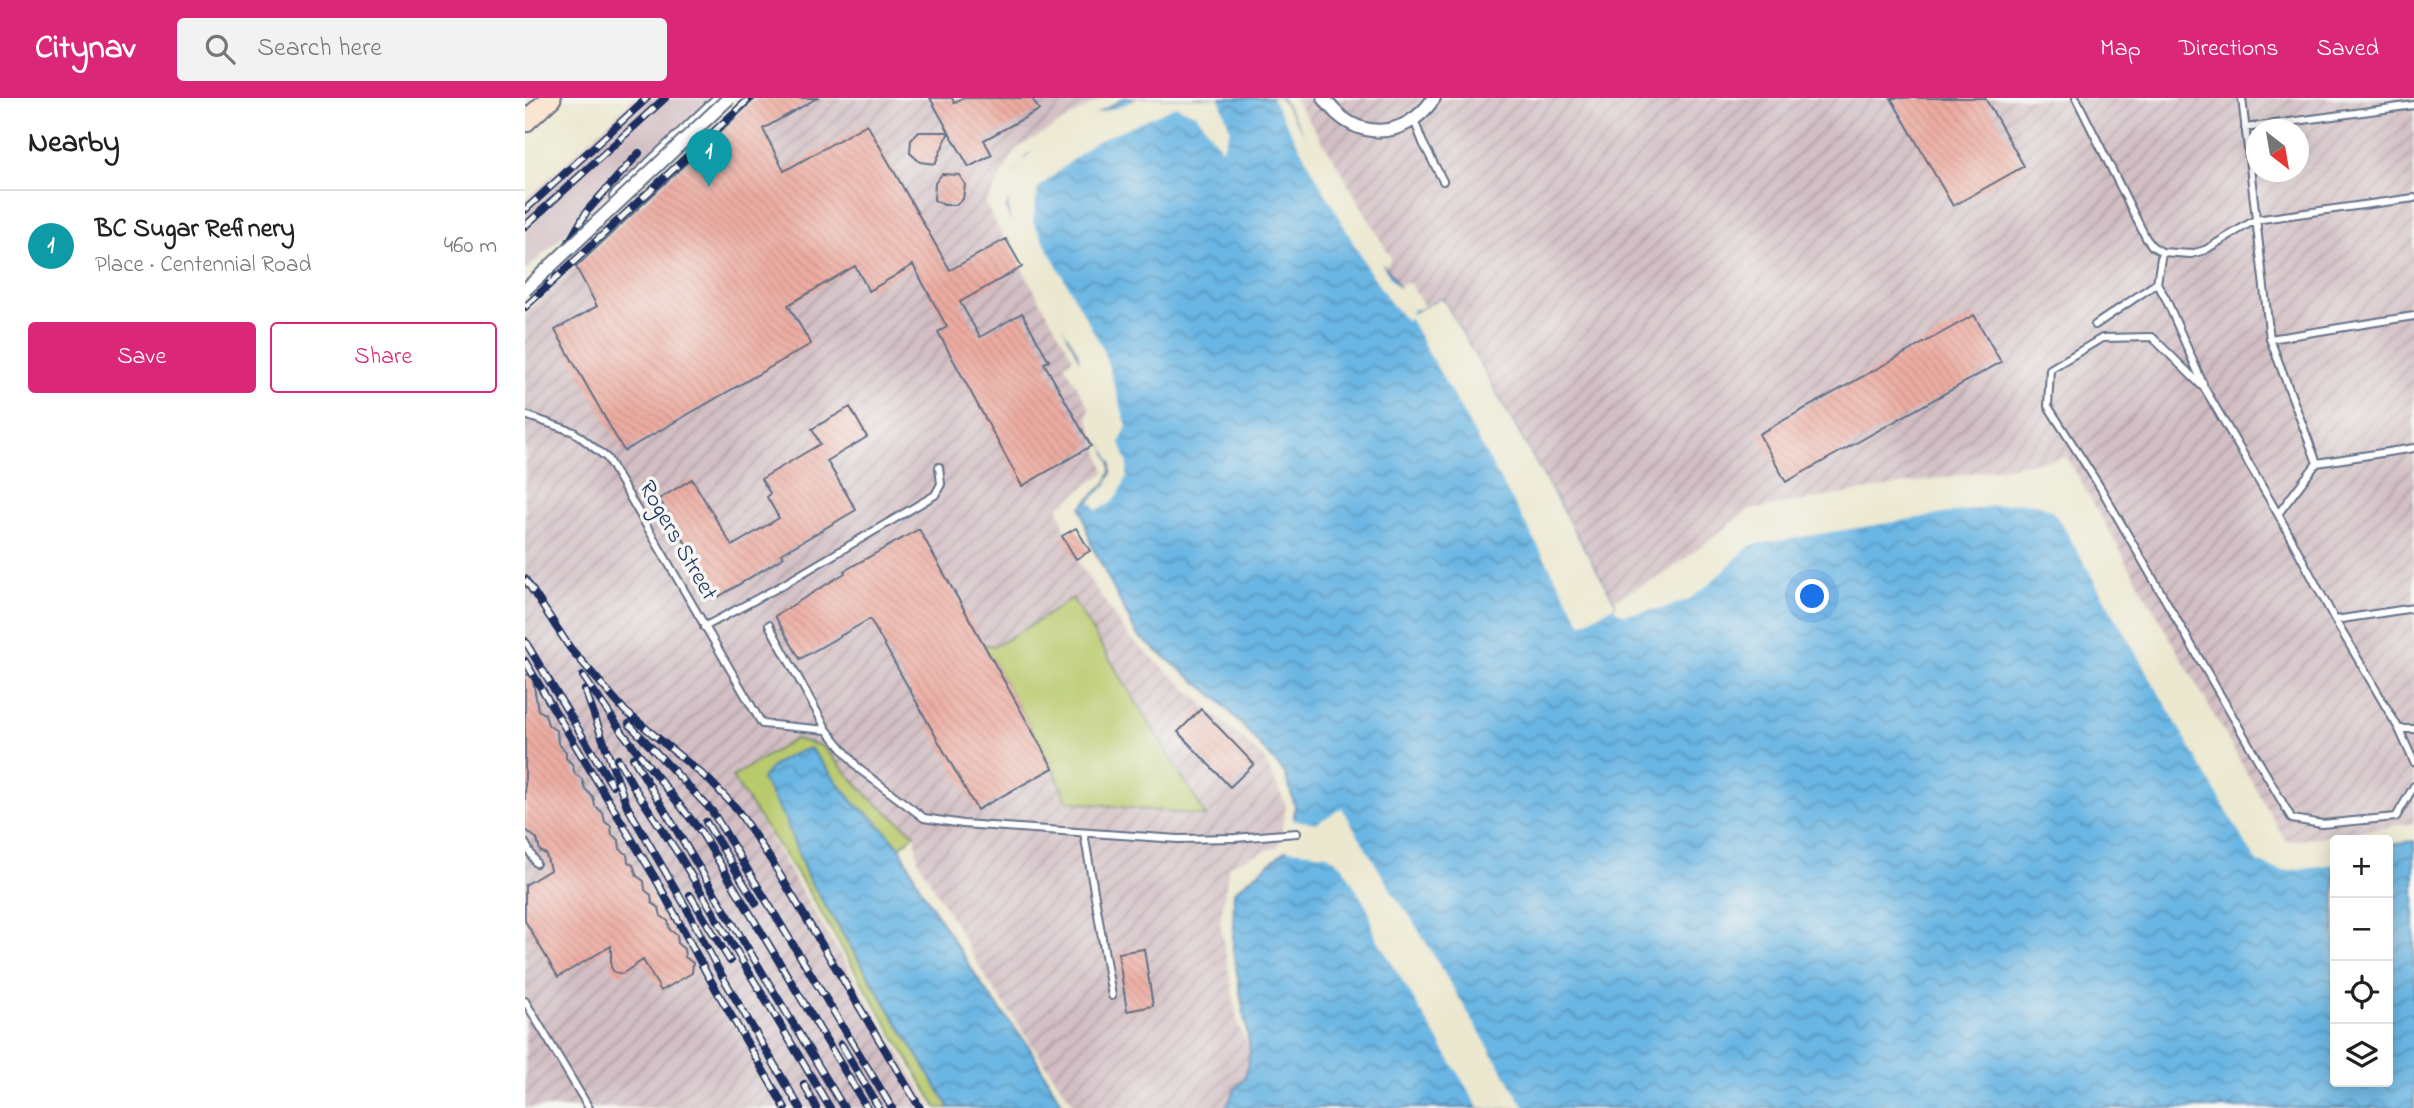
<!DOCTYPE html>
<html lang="en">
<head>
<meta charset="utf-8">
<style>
  body { margin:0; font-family:"Indie Flower",sans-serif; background:#f2f2f2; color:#222 }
  .controls { position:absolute; right:21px; bottom:21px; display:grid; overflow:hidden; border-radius:7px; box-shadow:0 4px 18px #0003 }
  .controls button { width:63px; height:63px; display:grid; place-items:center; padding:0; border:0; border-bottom:2px solid #e0e0e0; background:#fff; color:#222; font:35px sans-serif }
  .compass { position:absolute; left:1721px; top:21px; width:63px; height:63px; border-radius:50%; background:#fff; box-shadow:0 4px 18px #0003; rotate:149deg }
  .you { position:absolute; left:1288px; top:499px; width:24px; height:24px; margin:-18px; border:5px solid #fff; border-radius:50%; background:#1a73e8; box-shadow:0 0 0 10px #1a73e833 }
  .badge { display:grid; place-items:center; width:46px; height:46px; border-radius:50%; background:#db2777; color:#fff; font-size:23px; font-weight:700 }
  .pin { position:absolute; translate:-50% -58px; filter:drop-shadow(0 2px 4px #0008) }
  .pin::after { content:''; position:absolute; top:37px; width:24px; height:21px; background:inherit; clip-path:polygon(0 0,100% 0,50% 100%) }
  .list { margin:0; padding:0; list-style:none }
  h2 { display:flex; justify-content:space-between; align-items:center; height:91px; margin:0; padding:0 28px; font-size:30px }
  h2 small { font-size:23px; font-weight:400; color:#767676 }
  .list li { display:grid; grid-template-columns:46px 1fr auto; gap:21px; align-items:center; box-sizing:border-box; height:112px; padding:0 28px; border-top:2px solid #e0e0e0 }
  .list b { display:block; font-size:26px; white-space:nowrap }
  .list p { margin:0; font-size:23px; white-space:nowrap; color:#767676 }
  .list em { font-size:23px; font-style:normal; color:#767676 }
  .actions { display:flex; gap:14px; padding:21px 28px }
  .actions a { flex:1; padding:16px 0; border:2px solid #db2777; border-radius:7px; text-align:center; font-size:24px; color:#db2777 }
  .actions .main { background:#db2777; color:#fff }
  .icon { flex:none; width:38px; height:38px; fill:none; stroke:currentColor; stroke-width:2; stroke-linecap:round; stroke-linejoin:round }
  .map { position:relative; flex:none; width:1889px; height:1010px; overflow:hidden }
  header { display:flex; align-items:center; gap:42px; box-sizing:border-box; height:98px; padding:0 35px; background:#db2777; color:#fff }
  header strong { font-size:33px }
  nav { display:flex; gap:38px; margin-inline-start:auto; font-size:24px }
  .search { width:490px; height:63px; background:#f2f2f2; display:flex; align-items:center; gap:18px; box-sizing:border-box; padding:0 24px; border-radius:7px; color:#767676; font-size:26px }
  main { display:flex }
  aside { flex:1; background:#fff }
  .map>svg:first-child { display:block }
  .industrial { fill:url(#industrial-furrows); fill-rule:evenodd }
  .railway { fill:#d2bec3 }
  .grass { fill:#b9ca6d; stroke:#6a7c66; stroke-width:2 }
  .water { fill:url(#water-waves); stroke:#4272a0; stroke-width:2 }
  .pier { fill:#ece8d0 }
  .building { fill:url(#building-back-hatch) }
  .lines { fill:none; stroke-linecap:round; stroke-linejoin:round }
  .service-casing { stroke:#647086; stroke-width:10 }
  .minor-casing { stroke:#647086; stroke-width:16 }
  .secondary-casing { stroke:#647086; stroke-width:23 }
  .service { stroke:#fff; stroke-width:6 }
  .minor { stroke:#fff; stroke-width:12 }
  .secondary { stroke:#fce5d0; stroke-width:19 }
  .rail-casing { stroke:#1b2f5e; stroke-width:8 }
  .rail { stroke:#f6f6f2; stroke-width:5; stroke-dasharray:16; stroke-linecap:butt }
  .minor-bridge-casing { stroke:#647086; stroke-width:16; stroke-linecap:butt }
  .minor-bridge { stroke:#fff; stroke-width:12 }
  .labels { text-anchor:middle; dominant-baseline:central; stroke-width:7; stroke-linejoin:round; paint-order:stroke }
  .street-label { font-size:24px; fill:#1b2f5e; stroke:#f6f6f2 }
</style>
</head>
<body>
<header>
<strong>Citynav</strong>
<div class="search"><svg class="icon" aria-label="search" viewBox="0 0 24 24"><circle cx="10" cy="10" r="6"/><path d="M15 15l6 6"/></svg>Search here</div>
<nav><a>Map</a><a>Directions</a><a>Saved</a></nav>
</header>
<main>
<aside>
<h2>Nearby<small></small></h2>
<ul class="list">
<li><span class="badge" style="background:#0f9aa8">1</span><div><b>BC Sugar Refinery</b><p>Place · Centennial Road</p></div><em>460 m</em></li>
</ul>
<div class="actions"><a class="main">Save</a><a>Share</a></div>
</aside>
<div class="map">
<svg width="1889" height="1010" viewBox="0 0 1889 1010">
  <defs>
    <pattern id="industrial-furrows" width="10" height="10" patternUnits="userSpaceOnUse" patternTransform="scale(1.75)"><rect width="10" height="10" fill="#d2bec3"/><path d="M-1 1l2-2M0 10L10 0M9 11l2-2" fill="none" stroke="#aa9ba2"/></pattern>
    <pattern id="water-waves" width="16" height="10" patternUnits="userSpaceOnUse" patternTransform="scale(1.75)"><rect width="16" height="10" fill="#69b5e3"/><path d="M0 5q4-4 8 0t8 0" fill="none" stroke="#5694bb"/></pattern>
    <pattern id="building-back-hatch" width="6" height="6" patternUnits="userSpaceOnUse" patternTransform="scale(1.75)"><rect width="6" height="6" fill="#ecaba0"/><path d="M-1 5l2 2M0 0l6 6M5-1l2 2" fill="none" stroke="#ca938c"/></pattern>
  </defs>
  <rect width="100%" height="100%" fill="#f6f6f2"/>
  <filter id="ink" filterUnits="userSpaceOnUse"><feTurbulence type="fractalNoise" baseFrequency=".0143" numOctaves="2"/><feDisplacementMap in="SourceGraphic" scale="14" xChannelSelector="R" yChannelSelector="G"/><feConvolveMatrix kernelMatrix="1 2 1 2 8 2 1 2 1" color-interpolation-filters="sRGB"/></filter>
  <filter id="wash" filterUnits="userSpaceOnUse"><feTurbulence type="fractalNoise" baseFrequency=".00686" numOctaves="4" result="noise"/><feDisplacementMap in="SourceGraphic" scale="28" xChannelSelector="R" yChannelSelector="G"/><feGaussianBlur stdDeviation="1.57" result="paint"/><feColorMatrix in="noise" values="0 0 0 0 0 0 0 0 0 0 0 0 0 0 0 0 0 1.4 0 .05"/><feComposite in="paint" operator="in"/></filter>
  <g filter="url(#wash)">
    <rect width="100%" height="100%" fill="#ece8d0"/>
    <path class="industrial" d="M229,0H578L492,50L460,106L548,260L539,266L564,309L563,319L580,374L533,409L543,441L556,469L604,539L739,661L761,707L753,748L704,767L695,824L713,927L725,952L720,980L710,991L701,1010H551L463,883L393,762L390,736L345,700L221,671L208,679L407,1010H0V215Z
      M769,0H1889V725L1767,743L1760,742L1542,359L1224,412L1141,475L1090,501L1091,507L883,219L899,209L885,185L872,187L861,168L866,160L812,66ZM1731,32H1773V74H1731Z"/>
    <path class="railway" d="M110,0H186L0,173V103Z"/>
    <path class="grass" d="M547,500L681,718L542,703L528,670L458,546L470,548L516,521Z
      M270,641L297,648L345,700L390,736L375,749L349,721L330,706L237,681L260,721L282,778L425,1010H412L278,785L207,679Z"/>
    <path class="water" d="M599,0H756L800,71L853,164C869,172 875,194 881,210L893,213L917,200L1091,507L1151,496L1181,478L1218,441L1523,391L1752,757L1810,752V984H1863V746L1889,743V1010H701L710,991L720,980L725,952L708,851L709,794L766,748L770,708L760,675L694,602L612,537L566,446L556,409L581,385L586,374V364L575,339L558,267L488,129L482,111L489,77L501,58Z
      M285,650L330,706L349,721L375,749L396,791L458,889L504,949L539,1010H425L282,778L260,721L237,681C249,662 265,657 285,650Z"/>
    <path class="pier" d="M611,0H694L705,31L697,52L672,17L651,8L570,44L513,90L508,124L578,251L602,328L595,344L602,364V378L593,398L585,406L572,412L565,403L580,389L587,376V365L572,336L559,288L553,253L524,208L486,132L483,98L487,79L497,62L512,49L560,19L597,8Z
      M747,0H755L801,68L867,183L880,196L884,207L890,209L885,217L917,200L1091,507L1094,503L1138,492L1149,491L1151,494L1178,477V471L1215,438L1249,425L1524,388L1534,396L1546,412L1751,752L1758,755L1810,749V766L1759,773L1746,770L1733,764L1722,748L1536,425L1527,413L1515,407L1493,404L1226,447L1183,487L1163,502L1136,511L1098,516L1089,511L1091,507L1057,526L884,220L881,223L865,204L843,171Z
      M817,710L870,799L883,815L1000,1010H954L850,837L844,813L817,767L801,756L756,751L762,746L765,722L792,725Z"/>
    <g id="blocks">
      <path class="building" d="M231,0H292L238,31L259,73L342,26L425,172L481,141L497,169L435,204L455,239L497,215L524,263L519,265L566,348L497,388L413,234L422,229L388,167L344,193L330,168L263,207L286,246L99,353L30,232L72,208L51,169Z
        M405,0H427L429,5L438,0H507L514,12L459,42L467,57L444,69L424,34L410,66L395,64L385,55L386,42L394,34H424Z
        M1366,0H1460L1499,68L1428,108Z
        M417,76L434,77L440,86L438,101L430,107H419L409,102L410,85Z
        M1449,217L1476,264L1261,384L1234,336Z
        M325,309L342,339L302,363L331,412L256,456L259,459L193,499L134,401L167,381L207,448L254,420L242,399L245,395L236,381L295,346L287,331Z
        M551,430L565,453L551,461L537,438Z
        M394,431L528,670L452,712L345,521L275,561L250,518L320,475L319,473Z
        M7,576L13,612L20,616L23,627L32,633L33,645L41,654V660L47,666L50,676L57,681L60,691L68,699L70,708L78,715L80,724L86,728L87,737L94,742L95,751L102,756L103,764L108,767L112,778L119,783L120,792L126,797L127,805L134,810L136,818L143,823L145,832L152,837L153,846L159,851L160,859L168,865L167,875L136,893L118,862L97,876L89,874L86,869V848L33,879L0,823V787L25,772L21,756L15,753L12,741L0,731V577Z
        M676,611L729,666L705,689L653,634Z
        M619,851L628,908L602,913L593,855Z"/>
    </g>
  </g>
  <g filter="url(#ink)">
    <use href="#blocks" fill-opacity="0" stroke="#647086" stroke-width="2"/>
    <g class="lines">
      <defs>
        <path id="service" d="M1551,0L1621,140L1627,148L1637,154L1666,156L1680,152L1730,122L1889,100
          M1717,0L1745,241L1792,365
          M889,22L898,45L918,83
          M1720,30L1889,7
          M1637,154L1632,185L1641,201L1678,286
          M1570,227L1632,185
          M1745,241L1889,218
          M0,317L49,334L82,360L237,626L302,632L334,671L399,720L438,726L653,741L710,740L772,735
          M1889,350L1792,365L1753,416L1810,522L1874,631H1889
          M1753,416L1680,291L1627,239L1577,240L1525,271L1523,308L1575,389L1767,721L1797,726L1871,719L1889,688
          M1810,522L1889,510
          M244,527L302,632
          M179,529L254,489L410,397L416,386L414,369
          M1874,631L1889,664
          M559,735L587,898
          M0,745L11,765
          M0,903L64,1010"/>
        <path id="minor" d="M799,0C828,44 880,43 909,0
          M91,99L195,0"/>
        <path id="secondary" d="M0,24L26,0"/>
      </defs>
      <use href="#service" class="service-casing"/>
      <use href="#minor" class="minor-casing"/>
      <use href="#secondary" class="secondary-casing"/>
      <use href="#service" class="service"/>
      <use href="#minor" class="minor"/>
      <use href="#secondary" class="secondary"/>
      <defs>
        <path id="rail" d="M0,112L122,0
          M0,128L140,0
          M22,182L62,113L114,55
          M0,209L225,0
          M0,481L45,550L100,613L184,682L211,710L246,762L395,1010
          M0,543L87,687
          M0,563L133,785L182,876L260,1010
          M58,578L97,634L176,734L342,1010
          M60,592L102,708L162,811L193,871L275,1010
          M104,626L187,713L367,1010
          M108,660L319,1010
          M93,661L110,691L154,757L305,1010
          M181,724L231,805
          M165,797L205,863
          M316,946L354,1010
          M279,986L291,1010"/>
      </defs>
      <use href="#rail" class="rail-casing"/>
      <use href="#rail" class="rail"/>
      <defs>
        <path id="minor-bridge" d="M0,192L204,0"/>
      </defs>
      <use href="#minor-bridge" class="minor-bridge-casing"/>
      <use href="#minor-bridge" class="minor-bridge"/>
    </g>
  </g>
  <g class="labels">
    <g class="street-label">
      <text transform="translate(152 443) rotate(60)">Rogers Street</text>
    </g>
  </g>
</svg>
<div class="controls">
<button>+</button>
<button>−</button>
<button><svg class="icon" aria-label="locate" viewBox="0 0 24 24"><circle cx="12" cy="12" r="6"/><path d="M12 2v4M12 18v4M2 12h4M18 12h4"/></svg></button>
<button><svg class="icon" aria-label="layers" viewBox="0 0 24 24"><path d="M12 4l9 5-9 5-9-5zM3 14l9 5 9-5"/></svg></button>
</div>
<svg class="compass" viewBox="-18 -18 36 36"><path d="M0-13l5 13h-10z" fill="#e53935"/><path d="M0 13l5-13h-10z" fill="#767676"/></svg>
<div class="you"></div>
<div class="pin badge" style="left:184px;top:89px;background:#0f9aa8">1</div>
</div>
</main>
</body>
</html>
